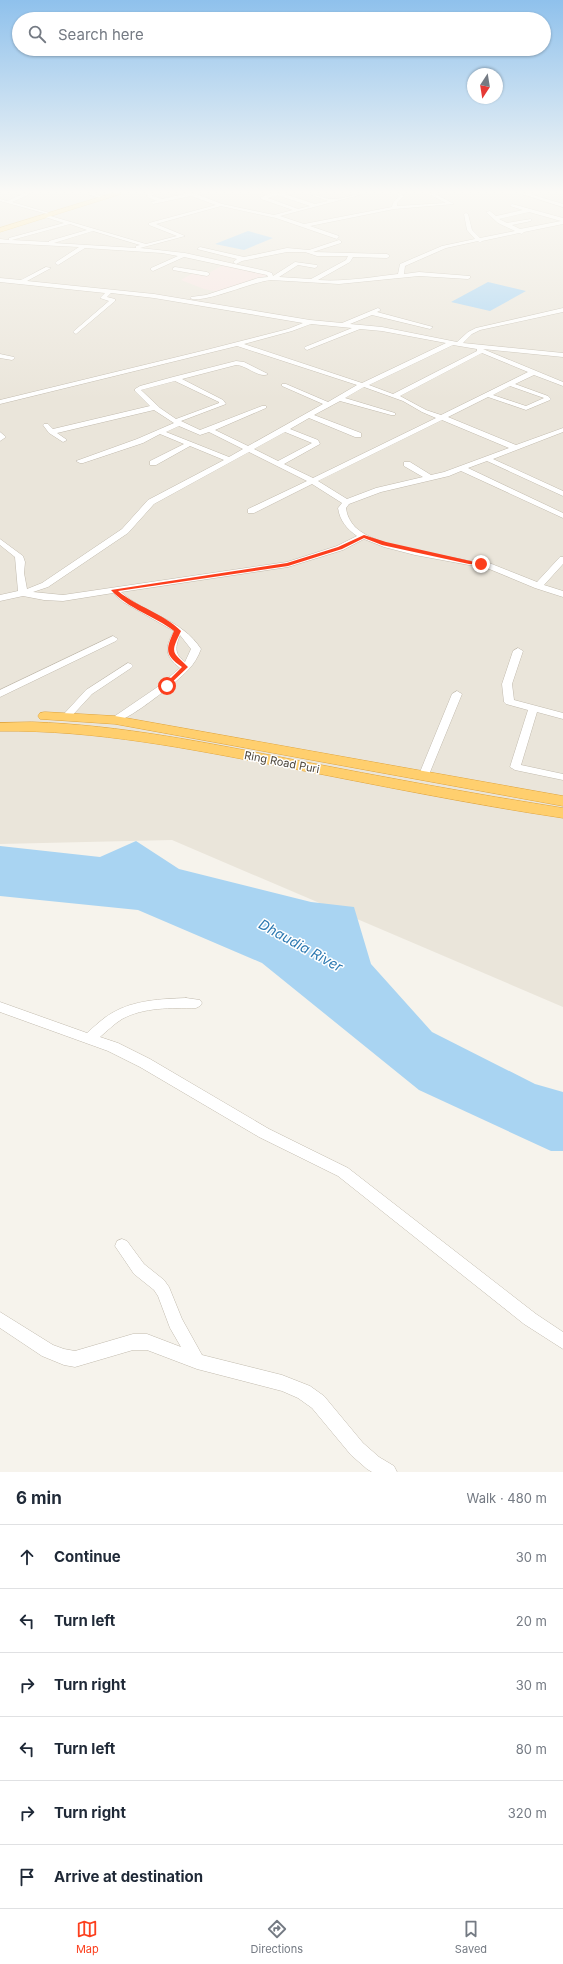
<!DOCTYPE html>
<html lang="en">
<head>
<meta charset="utf-8">
<style>
  body { margin:0; font-family:Inter,sans-serif; background:#f6f6f7; color:#1f2937 }
  .compass { position:absolute; left:467px; top:68px; width:36px; height:36px; border-radius:50%; background:#fff; box-shadow:0 1px 3px #0004; rotate:192deg }
  .stop { position:absolute; width:12px; height:12px; margin:-9px; border:3px solid #fc3f1d; border-radius:50%; background:#fff }
  .stop.end { background:#fc3f1d; border-color:#fff; box-shadow:0 1px 4px #0008 }
  .list { margin:0; padding:0; list-style:none }
  h2 { display:flex; justify-content:space-between; align-items:center; height:52px; margin:0; padding:0 16px; font-size:17px }
  h2 small { font-size:13px; font-weight:400; color:#747a83 }
  .list li { display:grid; grid-template-columns:26px 1fr auto; gap:12px; align-items:center; box-sizing:border-box; height:64px; padding:0 16px; border-top:1px solid #e0e1e3 }
  .list b { display:block; font-size:15px; white-space:nowrap }
  .list em { font-size:13px; font-style:normal; color:#747a83 }
  .icon { flex:none; width:22px; height:22px; fill:none; stroke:currentColor; stroke-width:2; stroke-linecap:round; stroke-linejoin:round }
  .map { position:relative; flex:none; width:563px; height:1472px; overflow:hidden }
  .search { position:absolute; background:#fff; box-shadow:0 1px 3px #0004; left:12px; right:12px; top:12px; height:44px; display:flex; align-items:center; gap:10px; box-sizing:border-box; padding:0 14px; border-radius:22px; color:#747a83; font-size:15px }
  .sheet { height:436px; background:#fff }
  nav { display:flex; justify-content:space-around; align-items:center; box-sizing:border-box; height:56px; border-top:1px solid #e0e1e3; background:#fff; font-size:11px; color:#747a83 }
  nav a { display:grid; justify-items:center; gap:2px }
  nav .on { color:#fc3f1d }
  .map>svg:first-child { display:block }
  .residential { fill:#eae5da }
  .medical { fill:#f6e3e0 }
  .water { fill:#a9d4f2 }
  .lines { fill:none; stroke-linecap:round; stroke-linejoin:round }
  .minor-casing { stroke:#c2bbae; stroke-width:1 }
  .major-casing { stroke:#e6c16a; stroke-width:1 }
  .highway-casing { stroke:#e0a43c; stroke-width:1 }
  .minor { fill:#fff; fill-rule:evenodd }
  .major { fill:#ffe39c; fill-rule:evenodd }
  .highway { fill:#ffcf6e; fill-rule:evenodd }
  .route { fill:#fc3f1d }
  .labels { text-anchor:middle; dominant-baseline:central; stroke-width:3; stroke-linejoin:round; paint-order:stroke }
  .street-label { font-size:11px; fill:#4b4439; stroke:#fff }
  .near-water-label { font-size:14px; font-style:italic; fill:#2e7ab2; stroke:#fff }
</style>
</head>
<body>
<div class="map">
<svg width="563" height="1472" viewBox="0 0 563 1472">
  <rect width="100%" height="100%" fill="#f6f3ec"/>
  <path class="residential" d="M0,194H563V1007L172,840L0,844Z"/>
  <path class="medical" d="M225,264L266,273V276L219,292L204,289L181,280L195,272L207,274Z"/>
  <path class="water" d="M248,231L273,238L244,250L215,244Z
    M488,282L526,291L490,311L451,302Z
    M136,841L179,869L311,902L354,907L371,964L432,1032L535,1084L563,1092V1151H551L419,1090L262,963L138,910L0,896V846L100,857Z"/>
  <g class="lines">
    <defs>
      <path id="minor" d="M23,194H30L12,202L53,214L51,215L0,201V199L7,201Z
        M87,194H95L105,198L103,199Z
        M148,194H153L152,196L162,199L184,194H196L222,204L274,215L293,210L261,199V197L269,194H285L315,204L328,201L309,194C317,194 326,200 334,199C344,199 353,194 363,194L280,216L304,224L392,207L393,203L399,196L396,194H402L404,196L397,203V206L446,203L429,194H435L454,204L394,209L310,226L339,236L337,239L276,218L221,206L156,224L185,236L140,248L185,253L266,271L272,273L273,276L295,262L317,265L318,266L315,268L298,265L279,277L311,279L346,260L348,256H317L305,252H287L242,261L236,264L233,262L237,259L197,249L200,247L244,257L287,248L309,250L339,240L341,241V243L313,252L387,254L390,256L387,258L353,257L350,262L318,280C344,282 372,277 398,274L400,264L442,246L475,239L467,230L464,214L466,213L468,214L472,230L480,238L515,231L498,223L486,212L490,211L496,216L523,210L510,206L512,204L563,218V224L524,232L522,234L519,233L482,241L480,243L478,241L446,248L405,266L404,274L419,272L470,276V278L468,279L419,276L339,284L271,280C254,281 201,305 190,298L191,297L206,295L258,278L268,277L267,275L184,257L153,271L151,270V268L178,256L162,253L85,248L58,265L55,263L56,262L79,247L0,243V239L9,240V238L64,223L45,217L47,215L146,244L177,236L149,225V223L216,205L191,196L153,204L151,202L157,201L147,197ZM277,195L310,206L298,209L268,198ZM529,212L561,221L520,229L512,225L531,221V219L507,223L499,219ZM70,224L87,230L49,241V242L12,240ZM93,231L140,245L136,246V248L54,243Z
        M522,194H530L563,204V207Z
        M46,267L51,268L27,281L154,294L310,320L342,323L378,308L381,310L377,312L433,327L430,329L372,315L350,324L382,327L457,342L468,332L476,328L563,308V312L480,330L472,334L463,343L563,353V357L483,349L563,382V386L534,375L515,384L548,396L551,399L550,400L526,410L488,397L448,417L516,445L563,428V432L493,459L563,491V496L487,461L468,468L563,513V518L461,471L449,476L381,492L349,504L346,508C347,516 350,521 355,527C377,548 439,554 469,561L479,559L537,582L560,557H563V564L544,585L563,591V597L535,588L482,566L469,565L415,555L384,547L364,539L343,550L288,567L121,592C146,615 182,619 201,649C198,657 194,664 188,670C178,681 124,725 112,722L110,720L112,718L159,686L180,668C164,655 165,648 174,631L123,602L113,593L63,601L44,600L23,596L0,601V595L18,591L15,557L0,545V539L23,556L25,562L24,573L27,589L42,583L122,529L148,500L224,460L190,446L156,465H150V461L184,444L160,434L143,443L83,463H80L76,461L137,439L174,423L154,410L57,433L67,440L63,442L49,433L43,425L44,424H48L53,429L150,406L135,391V389L140,386L173,377L236,361L244,362L268,374C260,379 246,365 236,365L182,379L223,400L226,404L181,421L200,430L262,406H266V408L215,430L248,446L323,404L282,386V384H286L328,402L357,385L237,346L0,404V400L206,350L288,329L303,323L154,298L111,293L107,297L115,299V301L76,334L73,332L74,331L109,301L100,298L105,293L0,282V278L21,280ZM311,324L352,328L305,347L304,348L307,350L360,329L382,331L446,343L362,383L244,344L292,331ZM453,345L477,349V351L393,394L369,385ZM482,353L528,372L441,415L426,410L400,396ZM175,381L219,402V403L176,419L160,408L141,390ZM510,386L544,398L526,406L493,395ZM364,387L403,401L422,412L436,418L313,478L284,464L320,444L318,440L290,429L309,418L355,437H361V433L314,415L340,401L391,415H395V413L345,398ZM442,420L509,448L444,472L431,475L410,462H404V466L423,477L376,488L347,499L318,481ZM179,426L200,435L209,432L243,449L229,457L166,432ZM285,432L312,443L278,461L254,449ZM249,452L307,481L248,509V513H254L312,484L342,503L338,508C340,521 347,529 357,536L337,546L287,562L63,595L33,592L48,587L128,533L154,504ZM180,635L191,649L185,662C174,654 175,647 180,635Z
        M175,267L207,272L210,274L207,276L173,270V268Z
        M0,354L14,357L15,358L12,360L0,358Z
        M0,432L6,437L0,441Z
        M113,636L118,639L116,641L0,697V690Z
        M518,648L523,651L512,684L514,700L563,713V719L537,712L521,765L563,774V780L515,770L510,767L528,710L506,704L504,702L502,684L513,651Z
        M128,663L131,664L133,666L131,668L92,694L69,719H63L61,717L63,715L86,690Z
        M457,691L462,694L428,777L427,779H419L418,777L452,694Z
        M186,998L200,1000L202,1003L200,1006L196,1008C171,1008 144,1007 122,1019C114,1024 107,1031 100,1037L118,1043L150,1059L269,1129L348,1168L536,1314L563,1332V1349L524,1324L338,1176L259,1137L140,1067L108,1051L0,1012V1002L87,1033C95,1026 103,1018 112,1013C134,1000 161,999 186,998Z
        M122,1239L127,1241L144,1264L164,1280L169,1287L182,1319L202,1355L282,1375L310,1386L324,1396L363,1443L379,1457L394,1466L397,1472H372L367,1469L351,1455L312,1408L298,1398L282,1391L197,1369L147,1350H133L75,1367L64,1365L42,1356L0,1328V1312L53,1345L64,1349L75,1351L133,1334H147L181,1347L170,1328L158,1296L154,1290L134,1274L115,1246L117,1241Z"/>
      <path id="major" d="M110,194H121L0,232V228Z"/>
      <path id="highway" d="M45,712L115,716L563,796V806L115,724L40,719L38,716L40,713Z
        M32,722C121,725 208,743 295,760C384,777 473,794 563,808V818C469,804 377,785 284,767C190,749 97,730 0,731V723Z"/>
    </defs>
    <use href="#minor" class="minor-casing"/>
    <use href="#major" class="major-casing"/>
    <use href="#highway" class="highway-casing"/>
    <use href="#minor" class="minor"/>
    <use href="#major" class="major"/>
    <use href="#highway" class="highway"/>
  </g>
  <linearGradient id="sky" x2="0" y2="1"><stop stop-color="#8fc1ec"/><stop offset="0.48" stop-color="#fbfaf6"/><stop offset="1" stop-color="#fbfaf6" stop-opacity="0"/></linearGradient>
  <rect width="563" height="400" fill="url(#sky)"/>
  <path class="route" d="M364,535L386,542L484,564L481,565L469,564L382,545L364,538L342,549L288,566L118,591C137,607 163,613 181,631C170,654 172,651 188,667L167,687H165V684L182,667C164,655 166,649 174,631C155,616 128,609 111,590L287,563L338,547Z"/>
  <g class="labels">
    <g class="street-label">
      <text transform="translate(282 762) rotate(11)">Ring Road Puri</text>
    </g>
    <g class="near-water-label">
      <text transform="translate(301 945) rotate(29)">Dhaudia River</text>
    </g>
  </g>
</svg>
<svg class="compass" viewBox="-18 -18 36 36"><path d="M0-13l5 13h-10z" fill="#e53935"/><path d="M0 13l5-13h-10z" fill="#747a83"/></svg>
<div class="stop" style="left:167px;top:686px"></div>
<div class="stop end" style="left:481px;top:564px"></div>
<div class="search"><svg class="icon" aria-label="search" viewBox="0 0 24 24"><circle cx="10" cy="10" r="6"/><path d="M15 15l6 6"/></svg>Search here</div>
</div>
<section class="sheet">
<h2>6 min<small>Walk · 480 m</small></h2>
<ul class="list">
<li><svg class="icon" aria-label="ahead" viewBox="0 0 24 24"><path d="M12 20V5M6 11l6-6 6 6"/></svg><div><b>Continue</b></div><em>30 m</em></li>
<li><svg class="icon" aria-label="left" viewBox="0 0 24 24"><path d="M17 20v-9H6M10 6l-5 5 5 5"/></svg><div><b>Turn left</b></div><em>20 m</em></li>
<li><svg class="icon" aria-label="right" viewBox="0 0 24 24"><path d="M7 20v-9h11M14 6l5 5-5 5"/></svg><div><b>Turn right</b></div><em>30 m</em></li>
<li><svg class="icon" aria-label="left" viewBox="0 0 24 24"><path d="M17 20v-9H6M10 6l-5 5 5 5"/></svg><div><b>Turn left</b></div><em>80 m</em></li>
<li><svg class="icon" aria-label="right" viewBox="0 0 24 24"><path d="M7 20v-9h11M14 6l5 5-5 5"/></svg><div><b>Turn right</b></div><em>320 m</em></li>
<li><svg class="icon" aria-label="arrive" viewBox="0 0 24 24"><path d="M6 21V4h12l-3 4 3 4H6"/></svg><div><b>Arrive at destination</b></div></li>
</ul>
</section>
<nav>
<a class="on"><svg class="icon" aria-label="map" viewBox="0 0 24 24"><path d="M3 6l6-2 6 2 6-2v14l-6 2-6-2-6 2zM9 4v14M15 6v14"/></svg>Map</a>
<a><svg class="icon" aria-label="directions" viewBox="0 0 24 24"><path d="M12 3l9 9-9 9-9-9zM9 14v-3h6M13 9l2 2-2 2"/></svg>Directions</a>
<a><svg class="icon" aria-label="saved" viewBox="0 0 24 24"><path d="M7 4h10v16l-5-4-5 4z"/></svg>Saved</a>
</nav>
</body>
</html>
